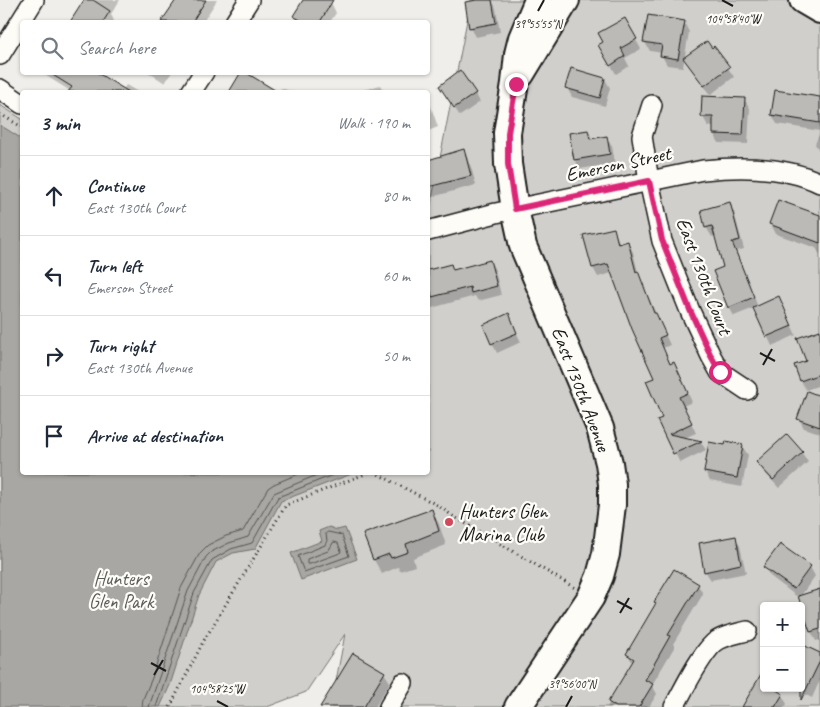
<!DOCTYPE html>
<html lang="en">
<head>
<meta charset="utf-8">
<style>
  body { margin:0; font-family:Caveat,sans-serif; background:#f2f2f3; color:#1f2937 }
  .controls { position:absolute; right:15px; bottom:15px; display:grid; overflow:hidden; border-radius:5px; box-shadow:0 1px 4px #0004 }
  .controls button { width:45px; height:45px; display:grid; place-items:center; padding:0; border:0; border-bottom:1px solid #e0e1e3; background:#fff; color:#1f2937; font:25px sans-serif }
  .stop { position:absolute; width:15px; height:15px; margin:-11px; border:4px solid #db2777; border-radius:50%; background:#fff }
  .stop.end { background:#db2777; border-color:#fff; box-shadow:0 1px 5px #0008 }
  .list { margin:0; padding:0; list-style:none }
  h2 { display:flex; justify-content:space-between; align-items:center; height:65px; margin:0; padding:0 20px; font-size:21px }
  h2 small { font-size:16px; font-weight:400; color:#747a83 }
  .list li { display:grid; grid-template-columns:32px 1fr auto; gap:15px; align-items:center; box-sizing:border-box; height:80px; padding:0 20px; border-top:1px solid #e0e1e3 }
  .list b { display:block; font-size:19px; white-space:nowrap }
  .list p { margin:0; font-size:16px; white-space:nowrap; color:#747a83 }
  .list em { font-size:16px; font-style:normal; color:#747a83 }
  .icon { flex:none; width:28px; height:28px; fill:none; stroke:currentColor; stroke-width:2; stroke-linecap:round; stroke-linejoin:round }
  .map { position:relative; flex:none; width:820px; height:707px; overflow:hidden }
  .search { position:absolute; background:#fff; box-shadow:0 1px 4px #0004; left:20px; top:20px; width:410px; height:55px; display:flex; align-items:center; gap:12px; box-sizing:border-box; padding:0 18px; border-radius:5px; color:#747a83; font-size:19px }
  .panel { position:absolute; background:#fff; box-shadow:0 1px 4px #0004; left:20px; top:90px; width:410px; height:385px; border-radius:5px }
  .map>svg:first-child { display:block }
  .green { fill:#d0cfcc; stroke:#767674; fill-rule:evenodd }
  .water { fill:#a8a7a3; stroke:#706f6d }
  .shadow { fill:#0003 }
  .lines { fill:none; stroke-linecap:round; stroke-linejoin:round }
  .shore { stroke:#545452; stroke-width:1 }
  .building { fill:#bbbab6; stroke:#1c1c1c }
  .street-casing { stroke:#1c1c1c; stroke-width:22 }
  .secondary-casing { stroke:#1c1c1c; stroke-width:30 }
  .path { stroke:#1c1c1c; stroke-width:3; stroke-dasharray:1 4; stroke-linecap:butt }
  .street { stroke:#fdfcf7; stroke-width:19 }
  .secondary { stroke:#fdfcf7; stroke-width:26 }
  .route { stroke:#db2777; stroke-width:6 }
  .ticks { fill:none; stroke:#1c1c1c; stroke-width:2 }
  .poi-dot { fill:#d1495b; stroke:#fdfcf7; stroke-width:2 }
  .labels { text-anchor:middle; dominant-baseline:central; stroke-width:4.5; stroke-linejoin:round; paint-order:stroke }
  .street-label { font-size:20px; fill:#1c1c1c; stroke:#fdfcf7 }
  .poi-label { font-size:20px; fill:#1c1c1c; stroke:#fdfcf7; text-anchor:start }
  .park-label { font-size:20px; fill:#5b5b5a; stroke:#fdfcf7 }
  .ticks-label { font-size:12px; text-anchor:middle; fill:#1c1c1c; stroke:#fdfcf7; stroke-width:4.5; stroke-linejoin:round; paint-order:stroke }
</style>
</head>
<body>
<div class="map">
<svg width="820" height="707" viewBox="0 0 820 707">
  <rect width="100%" height="100%" fill="#f0eeea"/>
  <filter id="ink" filterUnits="userSpaceOnUse"><feTurbulence type="fractalNoise" baseFrequency=".02" numOctaves="2"/><feDisplacementMap in="SourceGraphic" scale="10" xChannelSelector="R" yChannelSelector="G"/><feConvolveMatrix kernelMatrix="1 2 1 2 8 2 1 2 1" color-interpolation-filters="sRGB"/></filter>
  <g filter="url(#ink)">
    <path class="green" d="M471,0H820V707H331L345,634L306,692L267,707H0V105L22,119V472H428V219ZM764,606H801V688H764Z"/>
    <path class="water" d="M0,125L22,139V472L354,473L281,501L255,549L233,553L216,562L199,595L170,685L160,707H0Z
      M329,527L337,530L345,528L357,559L301,580L291,553L322,541L319,531Z"/>
    <path class="shadow" d="M86,0H120L111,14L114,21L113,22H76L74,19Z
      M177,0H217L203,22H163Z
      M304,0H330L336,13L330,22H298L295,16Z
      M483,0H492L496,8L500,32L476,37L471,28L466,3Z
      M624,19L641,49L625,58L629,66L616,74L600,46Z
      M684,22L689,32L683,67L667,65L662,56V53L650,51L644,41Z
      M714,47L734,77L710,95L685,59Z
      M40,72H94L123,90L126,85L138,92H72Z
      M148,72H172L165,83Z
      M243,73L275,92H231Z
      M605,79L610,88L605,106L572,97L567,88Z
      M380,85L384,92H356Z
      M281,88L294,92H280Z
      M475,93L480,102L460,116L446,95Z
      M428,98L438,127L428,131Z
      M744,99L750,108L748,144L719,143L714,134V126H708L703,117Z
      M820,111V131L777,124L772,115Z
      M588,131L593,140L607,137L612,146L615,163L580,169L575,160L570,134Z
      M820,132V152L815,144Z
      M464,151L469,160L476,185L428,198V161Z
      M729,203L734,212L744,249L736,251L758,307L779,298L796,335L772,346L754,308L734,316L729,307L725,268L716,235L712,237L706,227Z
      M820,221V255L816,248L776,234L771,224Z
      M613,229L620,244L628,242L633,252L639,276L670,345L663,348L671,365L674,364L679,373L692,402L683,406L696,433L684,438L701,442L706,450L680,463L659,421L664,419L655,379L612,273L598,277L593,268Z
      M490,261L495,270L501,295L478,301L475,296L428,309V271L451,265L454,271Z
      M508,315L521,342L497,353L484,326Z
      M820,331V385L806,390L801,381Z
      M820,397V433L804,428L799,419Z
      M786,436L802,453L808,462L779,488L763,471L758,462Z
      M726,446H742L748,455L742,487L710,481L705,472Z
      M431,510L439,524L446,545L413,558L415,566L400,571L398,567L382,574L374,560L365,535Z
      M735,537L740,546L746,573L711,580L705,571Z
      M764,567H810L815,576L800,597L820,590V640L816,641L811,632L800,599L770,576Z
      M698,585L703,594L673,644L675,646L652,685L657,694L649,707H607L633,664L628,654Z
      M820,655V680L812,698L792,688H801Z
      M384,673L390,682L375,707H322Z
      M764,688L782,695L787,704L785,707H743Z"/>
    <g class="lines">
      <path class="shore" d="M328,532L342,535L349,556L304,572L298,556L325,545L327,541L326,534Z
        M334,542L338,543L341,551L340,553L310,564H307V559L328,551Z
        M142,707L143,699L152,678L181,588L200,553L208,545L226,536L243,531L268,488L274,484L303,472
        M149,707L188,591L206,557L211,552L229,543L248,537L274,493L324,472
        M156,707L194,593L212,560L231,549L252,543L278,497L340,472"/>
    </g>
    <path class="building" d="M84,0H93L110,11L103,22H70Z
      M176,0H206L192,22H161Z
      M303,0H333L320,22H304L293,16Z
      M477,0H492L496,23L469,28L465,2Z
      M648,15L685,21L678,59L660,56L662,45L643,42Z
      M625,18L637,39L621,48L625,56L610,66L598,45L603,42L598,33Z
      M707,41L712,48L714,46L730,67L704,86L683,58Z
      M571,68L605,78L600,98L565,88Z
      M460,70L476,93L454,108L439,86Z
      M48,72H96L129,92H68L72,87Z
      M241,72H245L278,92H229Z
      M775,90L820,97V123L771,115Z
      M702,96L745,98L743,135L713,134V117H701Z
      M588,130L590,139L607,136L610,154L574,160L569,133Z
      M464,149L471,176L428,187V160Z
      M778,200L820,215V243L769,224Z
      M730,202L740,240L732,242L754,297L728,308L713,271L723,267L712,226L705,228L701,210Z
      M614,228L618,244L628,241L636,272L638,271L654,313H656L666,335L659,338L670,364L674,362L688,393L679,397L692,423L669,434L702,441L673,454L657,420L662,418L646,381L654,378L632,329L608,264L592,268L583,235Z
      M490,260L497,286L471,293L470,287L432,297L428,278V270L451,264L453,270Z
      M779,296L792,326L766,337L753,308Z
      M509,313L517,333L491,344L483,325Z
      M820,330V374L800,381L794,365L806,361L797,338Z
      M807,391L820,396V427L797,419Z
      M787,434L803,452L773,480L756,462Z
      M726,441L743,445L737,478L704,472L709,442L725,445Z
      M432,509L439,531L406,544L408,552L391,558L389,554L373,560L363,534Z
      M736,536L741,564L704,572L699,543Z
      M780,544L811,566L794,589L763,567Z
      M674,569L699,584L668,635L670,636L645,680L653,684L639,707H616L608,702L634,659L626,654L656,603L654,602Z
      M820,589V629L810,632L798,596Z
      M801,644L820,653V661L801,700Z
      M353,653L385,672L364,707H320Z
      M764,669V688H773L783,694L775,707H742Z"/>
    <g class="lines">
      <defs>
        <path id="street" d="M235,22L249,0
          M0,55L34,0
          M0,89L22,104
          M191,92L204,72
          M652,105L642,136L649,181L662,241L690,311L711,356L720,372L747,390
          M428,231L496,213L703,170C741,166 785,166 820,183
          M389,707L403,683
          M674,707C684,689 699,657 714,643C722,636 736,634 747,631"/>
        <path id="secondary" d="M803,0L820,10
          M521,74L566,0
          M518,707L591,597L600,576L606,554L612,505V484L609,463L600,428L523,246L515,209L508,164L507,133L515,83L518,54L522,38L538,0"/>
      </defs>
      <use href="#street" class="street-casing"/>
      <use href="#secondary" class="secondary-casing"/>
      <path class="path" d="M0,114L22,127
        M374,472L437,505L453,516L575,588
        M170,707L203,642L286,505L370,472"/>
      <use href="#street" class="street"/>
      <use href="#secondary" class="secondary"/>
    </g>
  </g>
  <g class="lines" filter="url(#ink)">
    <path class="route" d="M516,84L508,133V164L515,209L649,181L662,240L690,310L711,356L720,372"/>
  </g>
  <path class="ticks" d="M722,0L733,6M538,11L544,0M760,353L775,361M763,365L772,349M617,601L632,609M620,613L629,598M151,663L166,671M154,675L163,660M217,701L228,707M566,707L572,696"/>
  <circle class="poi-dot" cx="449" cy="522" r="5"/>
  <g class="labels">
    <g class="street-label">
      <text transform="translate(618 164) rotate(-12)">Emerson Street</text>
      <text transform="translate(704 276) rotate(69)">East 130th Court</text>
      <text transform="translate(581 389) rotate(69)">East 130th Avenue</text>
    </g>
    <g class="poi-label">
      <text x="459" y="511">Hunters Glen<tspan x="459" dy="23">Marina Club</tspan></text>
    </g>
    <g class="park-label">
      <text x="121" y="578">Hunters<tspan x="121" dy="23">Glen Park</tspan></text>
    </g>
  </g>
  <g class="ticks-label">
    <text x="733" y="23">104°58'40"W</text>
    <text x="538" y="28">39°55'55"N</text>
    <text x="572" y="688">39°56'00"N</text>
    <text x="217" y="693">104°58'25"W</text>
  </g>
</svg>
<div class="controls">
<button>+</button>
<button>−</button>
</div>
<div class="stop" style="left:720px;top:372px"></div>
<div class="stop end" style="left:516px;top:84px"></div>
<div class="search"><svg class="icon" aria-label="search" viewBox="0 0 24 24"><circle cx="10" cy="10" r="6"/><path d="M15 15l6 6"/></svg>Search here</div>
<section class="panel">
<h2>3 min<small>Walk · 190 m</small></h2>
<ul class="list">
<li><svg class="icon" aria-label="ahead" viewBox="0 0 24 24"><path d="M12 20V5M6 11l6-6 6 6"/></svg><div><b>Continue</b><p>East 130th Court</p></div><em>80 m</em></li>
<li><svg class="icon" aria-label="left" viewBox="0 0 24 24"><path d="M17 20v-9H6M10 6l-5 5 5 5"/></svg><div><b>Turn left</b><p>Emerson Street</p></div><em>60 m</em></li>
<li><svg class="icon" aria-label="right" viewBox="0 0 24 24"><path d="M7 20v-9h11M14 6l5 5-5 5"/></svg><div><b>Turn right</b><p>East 130th Avenue</p></div><em>50 m</em></li>
<li><svg class="icon" aria-label="arrive" viewBox="0 0 24 24"><path d="M6 21V4h12l-3 4 3 4H6"/></svg><div><b>Arrive at destination</b></div></li>
</ul>
</section>
</div>
</body>
</html>
